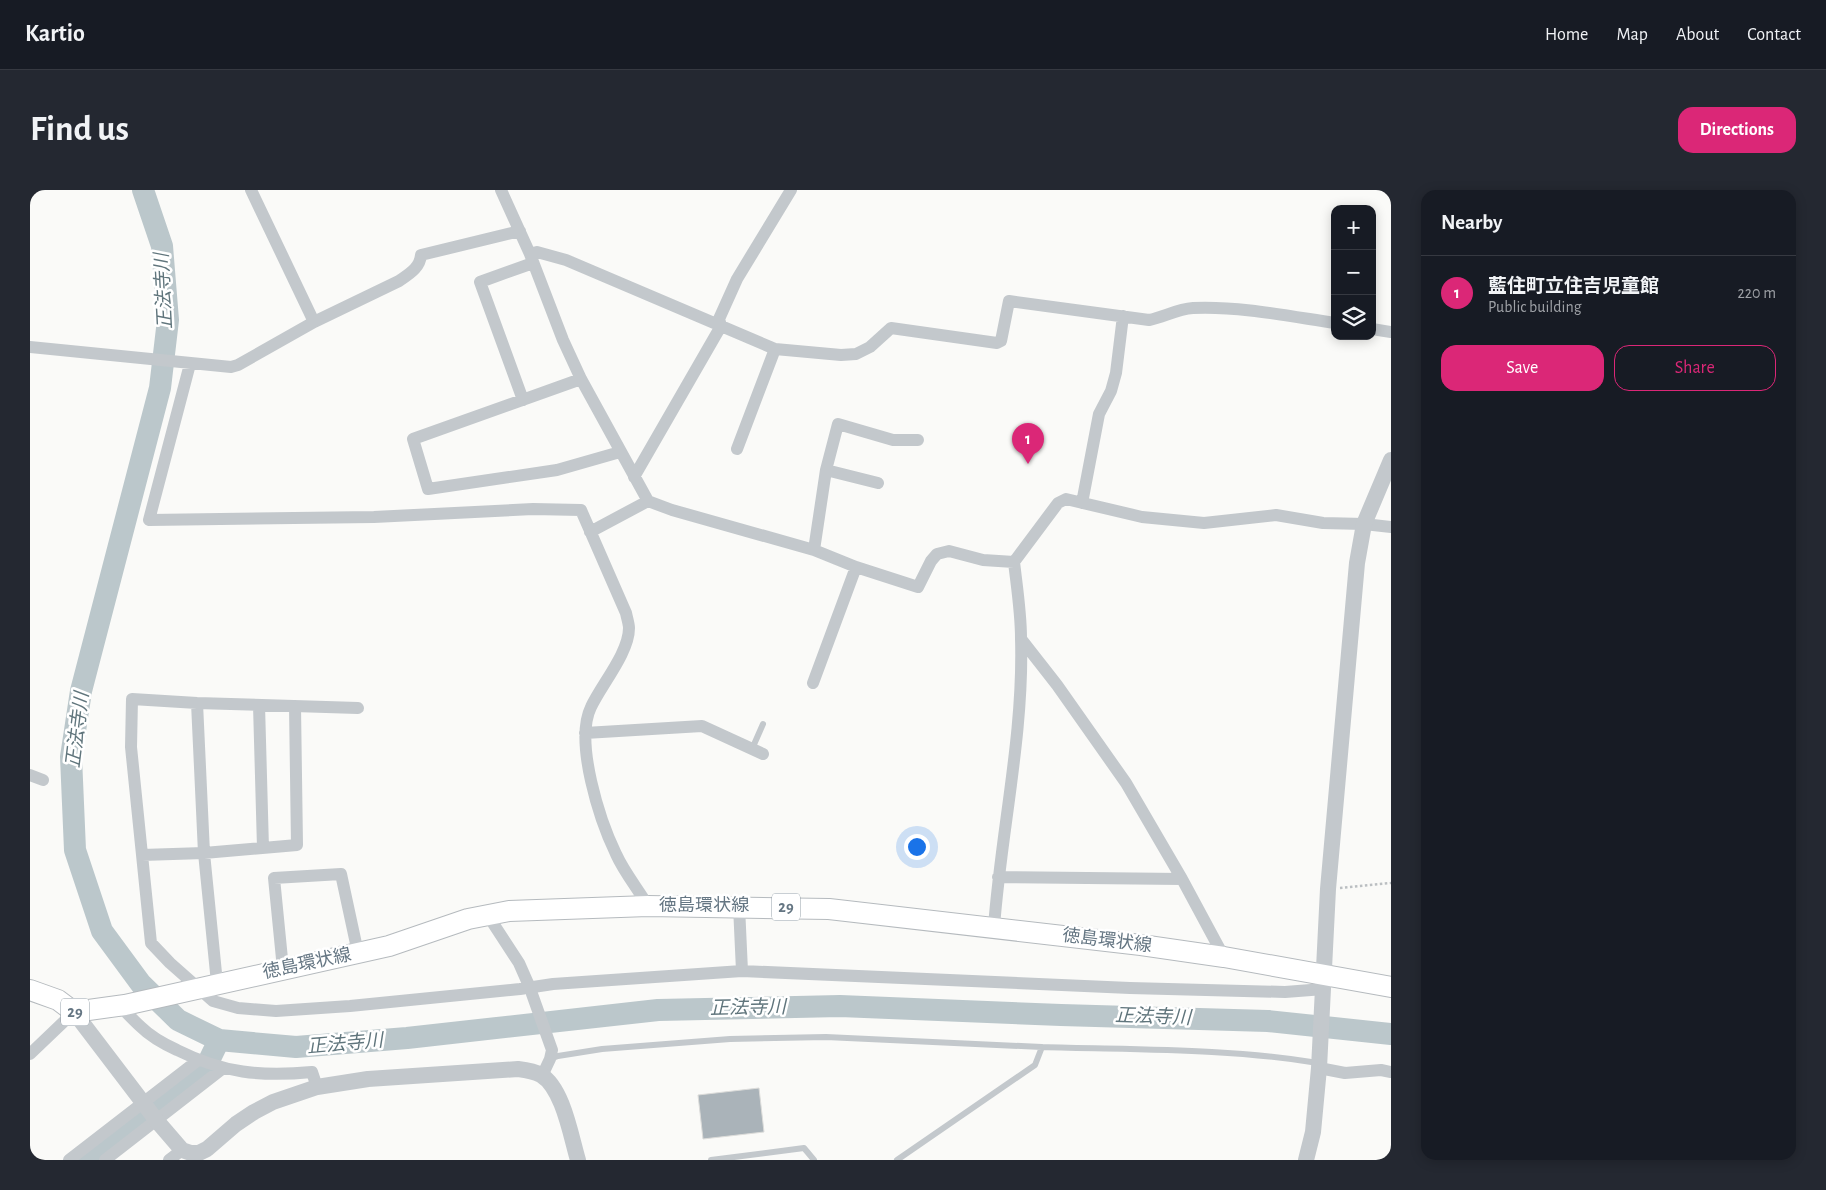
<!DOCTYPE html>
<html lang="en">
<head>
<meta charset="utf-8">
<style>
  body { margin:0; font-family:"Alegreya Sans","Noto Sans JP",sans-serif; background:#242831; color:#f1f3f6 }
  .controls { position:absolute; right:15px; top:15px; display:grid; overflow:hidden; border-radius:10px; box-shadow:0 2px 12px #0003 }
  .controls button { width:45px; height:45px; display:grid; place-items:center; padding:0; border:0; border-bottom:1px solid #363941; background:#171b24; color:#f1f3f6; font:25px sans-serif }
  .you { position:absolute; left:886px; top:656px; width:18px; height:18px; margin:-12px; border:4px solid #fff; border-radius:50%; background:#1a73e8; box-shadow:0 0 0 8px #1a73e833 }
  .badge { display:grid; place-items:center; width:32px; height:32px; border-radius:50%; background:#db2777; color:#fff; font-size:16px; font-weight:700 }
  .pin { position:absolute; translate:-50% -41px; filter:drop-shadow(0 1px 2px #0008) }
  .pin::after { content:''; position:absolute; top:26px; width:18px; height:15px; background:inherit; clip-path:polygon(0 0,100% 0,50% 100%) }
  .list { margin:0; padding:0; list-style:none }
  h2 { display:flex; justify-content:space-between; align-items:center; height:65px; margin:0; padding:0 20px; font-size:21px }
  h2 small { font-size:16px; font-weight:400; color:#9ea1a6 }
  .list li { display:grid; grid-template-columns:32px 1fr auto; gap:15px; align-items:center; box-sizing:border-box; height:75px; padding:0 20px; border-top:1px solid #363941 }
  .list b { display:block; font-size:19px; white-space:nowrap }
  .list p { margin:0; font-size:16px; white-space:nowrap; color:#9ea1a6 }
  .list em { font-size:16px; font-style:normal; color:#9ea1a6 }
  .actions { display:flex; gap:10px; padding:15px 20px }
  .actions a { flex:1; padding:11px 0; border:1px solid #db2777; border-radius:15px; text-align:center; font-size:18px; color:#db2777 }
  .actions .main { background:#db2777; color:#fff }
  .icon { flex:none; width:28px; height:28px; fill:none; stroke:currentColor; stroke-width:2; stroke-linecap:round; stroke-linejoin:round }
  .map { position:relative; flex:none; width:1361px; height:970px; overflow:hidden; border-radius:15px }
  header { display:flex; align-items:center; gap:30px; box-sizing:border-box; height:70px; padding:0 25px; background:#171b24; border-bottom:1px solid #363941 }
  header strong { font-size:24px }
  nav { display:flex; gap:28px; margin-inline-start:auto; font-size:18px }
  .intro { display:flex; align-items:center; justify-content:space-between; box-sizing:border-box; height:120px; padding:0 30px }
  h1 { margin:0; font-size:35px }
  .button { padding:12px 22px; border-radius:15px; background:#db2777; color:#fff; font-size:18px; font-weight:700 }
  main { display:flex; gap:30px; padding:0 30px }
  aside { flex:1; background:#171b24; border-radius:15px; box-shadow:0 2px 12px #0003 }
  .map>svg:first-child { display:block }
  .lines { fill:none; stroke-linecap:round; stroke-linejoin:round }
  .river { stroke:#bbc7cb; stroke-width:22 }
  .building { fill:#aab3b9; stroke:#dcdcda }
  .primary-casing { stroke:#b5babe; stroke-width:22 }
  .path { stroke:#bbbfc2; stroke-width:2.5; stroke-dasharray:2.5 2.5; stroke-linecap:butt }
  .service { stroke:#c3c8cc; stroke-width:6 }
  .minor { stroke:#c3c8cc; stroke-width:12 }
  .tertiary { stroke:#c3c8cc; stroke-width:16 }
  .primary { stroke:#fff; stroke-width:20 }
  .labels { text-anchor:middle; dominant-baseline:central; stroke-width:5; stroke-linejoin:round; paint-order:stroke }
  .shield { fill:#fff; stroke:#939fa8; stroke-width:1 }
  .shield-label { font-size:16px; font-weight:bold; fill:#657683 }
  .street-label { font-size:18px; fill:#657683; stroke:#fff }
  .water-label { font-size:19px; font-style:italic; fill:#60757c; stroke:#fff }
</style>
</head>
<body>
<header>
<strong>Kartio</strong>
<nav><a>Home</a><a>Map</a><a>About</a><a>Contact</a></nav>
</header>
<div class="intro"><h1>Find us</h1><a class="button">Directions</a></div>
<main>
<div class="map">
<svg width="1361" height="970" viewBox="0 0 1361 970">
  <rect width="100%" height="100%" fill="#fafaf8"/>
  <g class="lines">
    <path class="river" d="M113,0L132,56L138,130L130,198L51,501L41,567L45,660L72,741L111,794L148,830L189,850L266,857L377,848L628,820L810,816L1031,825L1238,831L1361,844
      M56,970L173,883L189,850"/>
  </g>
  <path class="building" d="M729,898L734,942L673,949L668,905Z"/>
  <g class="lines">
    <defs>
      <path id="primary" d="M0,800L28,810L44,822L95,815L359,756L438,729L479,721L618,716L799,719L1111,755L1194,767L1361,797"/>
    </defs>
    <use href="#primary" class="primary-casing"/>
    <path class="path" d="M1310,698L1361,693"/>
    <path class="service" d="M722,559L733,534
      M520,869L528,866L572,859L700,849L796,847L1012,857
      M681,970L774,958L784,970
      M867,970L1005,875L1012,857C1104,860 1197,858 1288,873"/>
    <path class="minor" d="M221,0L284,132
      M471,0L500,64L533,150L551,189L618,311L642,320L784,360L826,377L888,397L901,371L907,364L919,361L953,370L984,372
      M500,64L507,62L536,70L745,159L811,165L826,164L840,157L861,138L967,153L971,151L979,111L1119,130C1134,127 1147,119 1163,118C1210,116 1258,126 1305,133
      M1342,139L1361,142
      M0,157L201,177L208,175L284,132L369,91C379,84 390,78 391,65L490,41
      M160,174L119,330L344,327L503,319L551,320L596,423C597,428 599,434 599,438C599,463 571,495 561,517C544,552 570,631 586,664C594,682 608,699 618,716
      M551,189L383,249L398,299L527,280L590,262
      M493,210L450,92L503,73
      M707,259L745,159
      M796,280L848,293
      M604,287L691,136L689,129L707,89L761,0
      M1052,313L1069,224L1081,201L1086,183L1093,126
      M560,342L618,311
      M784,360L796,280L808,234L863,250H888
      M991,449L1027,495L1096,593L1152,689L1194,767
      M783,493L826,377
      M167,513L174,663L187,793
      M229,515L233,658
      M328,518L167,513L102,509L101,557L121,753L140,773L183,811L208,818L246,821L320,816L490,799L523,794L712,781L1100,798L1255,802L1294,799
      M555,543L672,536L733,564
      M0,585L13,590
      M112,665L174,663L267,655L265,516
      M968,687L1152,689
      M709,716L712,781
      M457,724L489,773L500,798
      M964,737C971,641 994,545 991,448C991,423 987,398 984,372L1028,313L1036,309L1112,327L1174,333L1246,325L1293,333L1334,334L1361,337
      M253,779L244,688L311,684L328,763
      M502,804L522,860L520,869L512,886
      M89,815C96,822 103,830 111,837C121,847 134,854 147,860C193,883 231,887 282,882L287,897
      M0,864L44,822
      M1289,878L1315,883L1351,880L1361,882
      M39,970L167,871
      M75,970L192,879
      M139,970L152,960"/>
    <path class="tertiary" d="M44,822L127,931L152,960L161,963H169L177,959L206,934L224,922L243,912L287,897L338,889L488,879C496,880 504,881 511,885C533,898 541,947 548,970
      M1276,970L1283,942L1289,878L1298,699L1327,373L1334,334L1361,270"/>
    <use href="#primary" class="primary"/>
  </g>
  <g class="labels">
    <g class="shield">
      <rect x="742" y="703.5" width="28" height="27" rx="4"/>
      <rect x="31" y="808.5" width="28" height="27" rx="4"/>
    </g>
    <g class="shield-label">
      <text x="756" y="717">29</text>
      <text x="45" y="822">29</text>
    </g>
    <g class="street-label">
      <text x="674" y="716">徳島環状線</text>
      <text transform="translate(1077 751) rotate(7)">徳島環状線</text>
      <text transform="translate(277 774) rotate(-12)">徳島環状線</text>
    </g>
    <g class="water-label">
      <text transform="translate(134 101) rotate(-93)">正法寺川</text>
      <text transform="translate(48 540) rotate(-83)">正法寺川</text>
      <text transform="translate(718 818) rotate(-1)">正法寺川</text>
      <text transform="translate(1123 827) rotate(2)">正法寺川</text>
      <text transform="translate(315 854) rotate(-5)">正法寺川</text>
    </g>
  </g>
</svg>
<div class="controls">
<button>+</button>
<button>−</button>
<button><svg class="icon" aria-label="layers" viewBox="0 0 24 24"><path d="M12 4l9 5-9 5-9-5zM3 14l9 5 9-5"/></svg></button>
</div>
<div class="you"></div>
<div class="pin badge" style="left:998px;top:274px">1</div>
</div>
<aside>
<h2>Nearby<small></small></h2>
<ul class="list">
<li><span class="badge">1</span><div><b>藍住町立住吉児童館</b><p>Public building</p></div><em>220 m</em></li>
</ul>
<div class="actions"><a class="main">Save</a><a>Share</a></div>
</aside>
</main>
</body>
</html>
